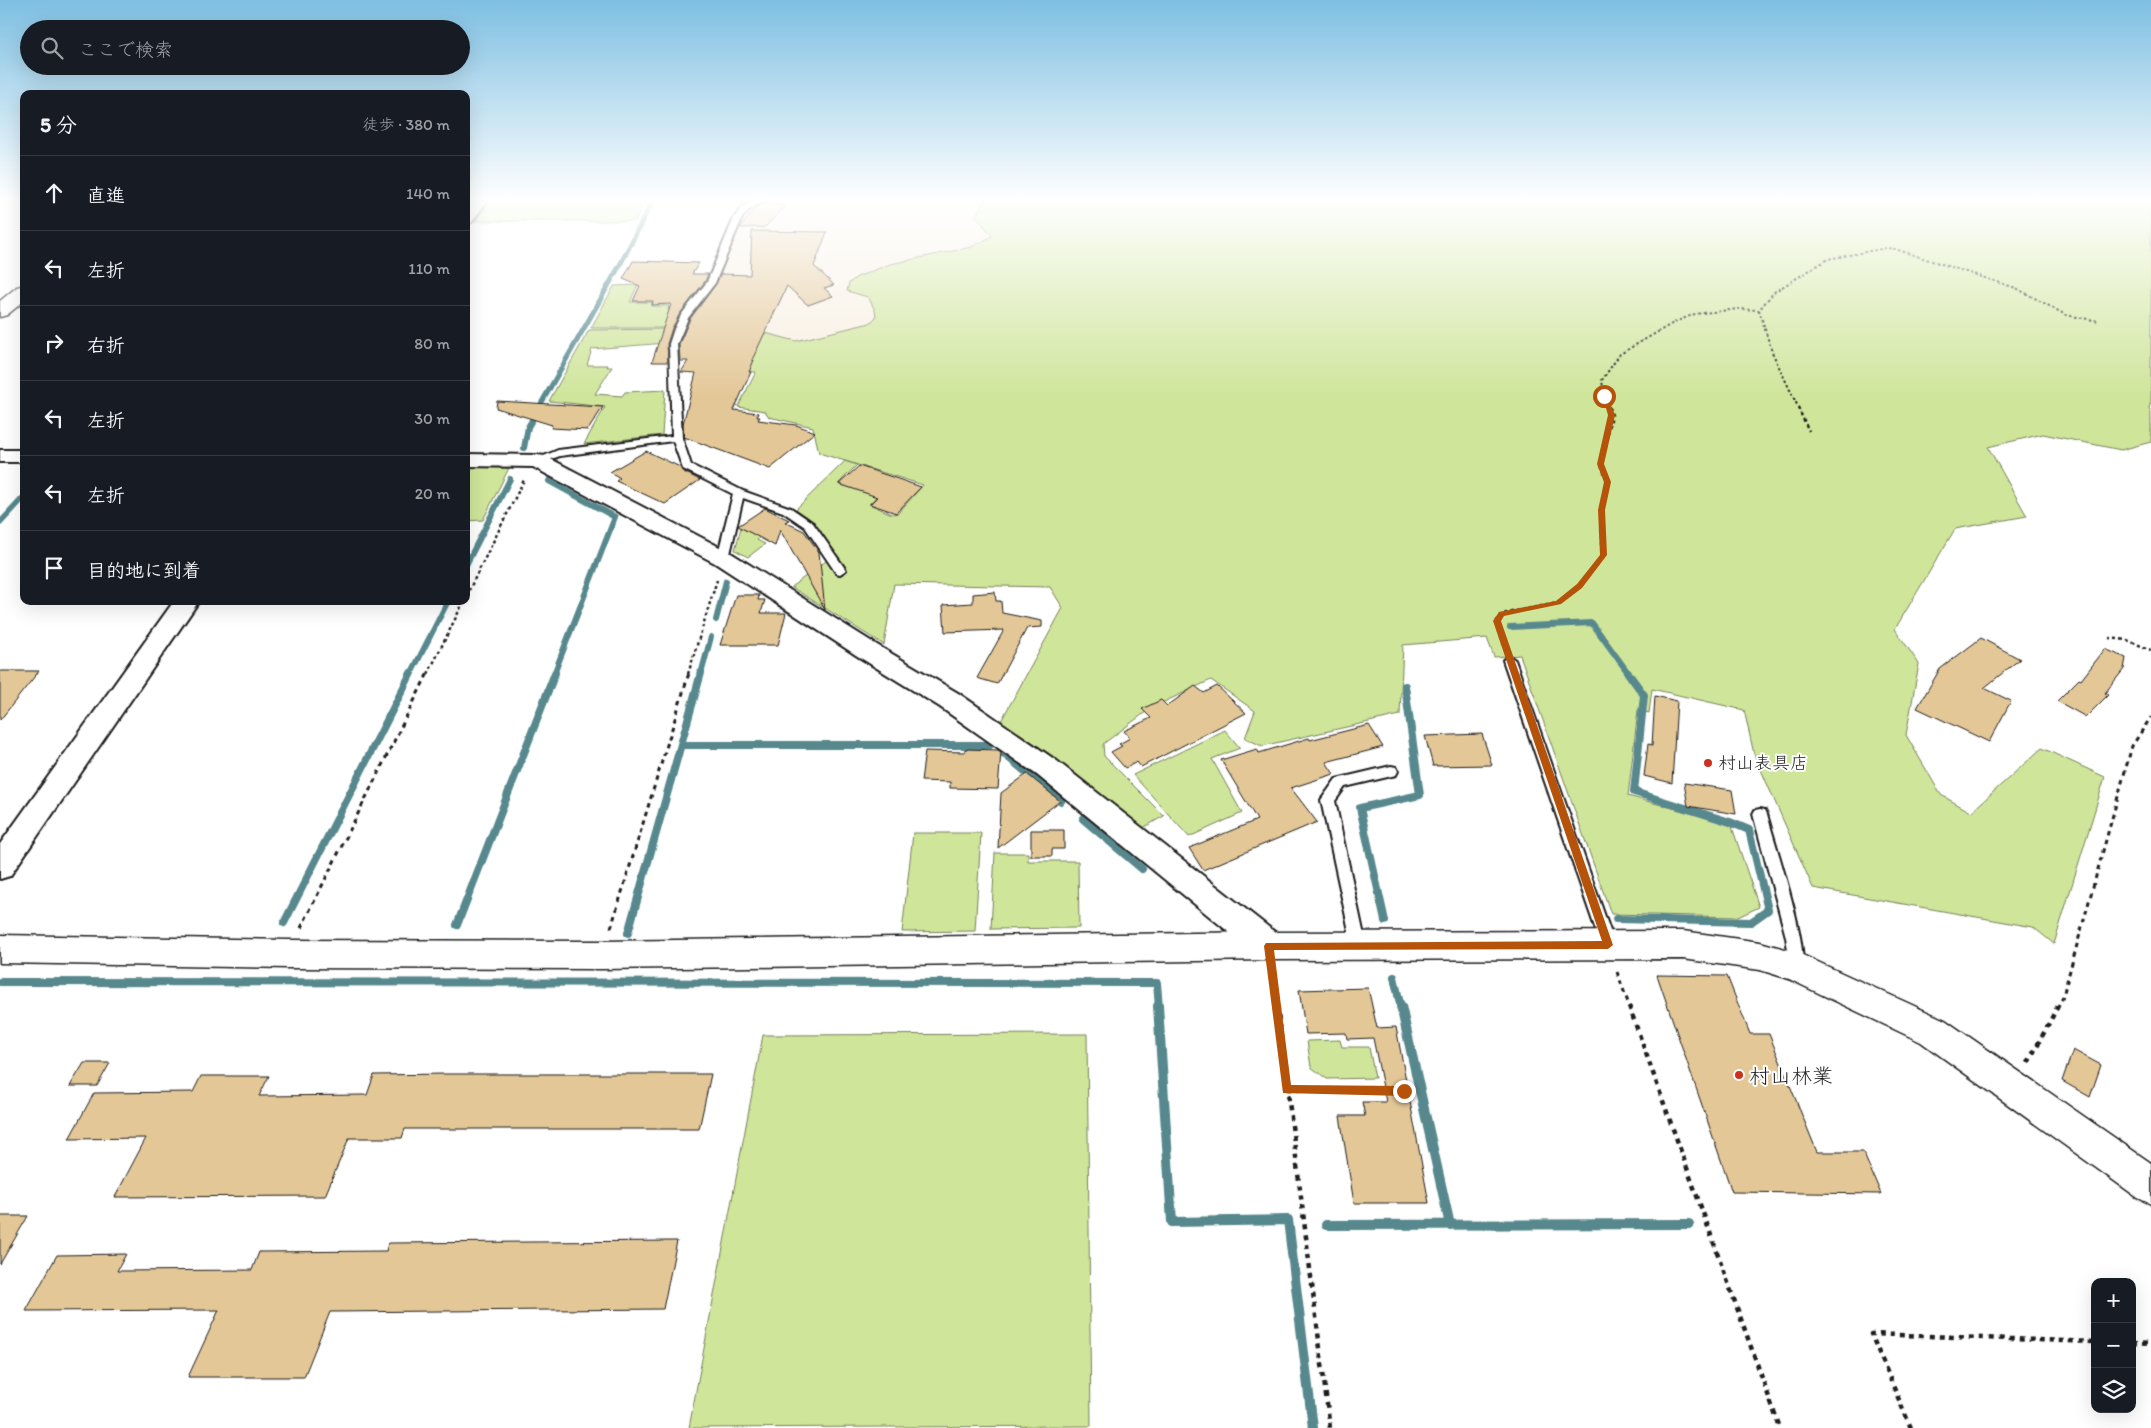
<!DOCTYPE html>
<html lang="ja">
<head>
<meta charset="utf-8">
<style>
  body { margin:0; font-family:Itim,"Klee One",sans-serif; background:#242831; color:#f1f3f6 }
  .controls { position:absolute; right:15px; bottom:15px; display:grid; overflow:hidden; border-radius:10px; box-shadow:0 5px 20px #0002 }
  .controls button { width:45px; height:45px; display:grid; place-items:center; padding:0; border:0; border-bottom:1px solid #363941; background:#171b24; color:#f1f3f6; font:25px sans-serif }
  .stop { position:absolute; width:15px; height:15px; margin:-11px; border:4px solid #b45309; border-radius:50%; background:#fff }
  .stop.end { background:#b45309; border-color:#fff; box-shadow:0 1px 5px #0008 }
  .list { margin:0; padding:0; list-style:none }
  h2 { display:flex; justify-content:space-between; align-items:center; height:65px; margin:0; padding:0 20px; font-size:21px }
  h2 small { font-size:16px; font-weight:400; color:#9ea1a6 }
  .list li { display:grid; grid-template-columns:32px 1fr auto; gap:15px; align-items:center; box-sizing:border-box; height:75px; padding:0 20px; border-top:1px solid #363941 }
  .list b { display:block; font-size:19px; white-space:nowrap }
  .list em { font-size:16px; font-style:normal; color:#9ea1a6 }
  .icon { flex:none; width:28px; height:28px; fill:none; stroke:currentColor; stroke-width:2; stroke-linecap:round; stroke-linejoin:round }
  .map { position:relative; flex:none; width:2151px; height:1428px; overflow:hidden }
  .search { position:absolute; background:#171b24; box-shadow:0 5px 20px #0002; left:20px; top:20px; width:450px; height:55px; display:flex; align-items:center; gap:12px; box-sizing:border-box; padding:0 18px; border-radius:28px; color:#9ea1a6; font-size:19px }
  .panel { position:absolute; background:#171b24; box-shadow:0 5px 20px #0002; left:20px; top:90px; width:450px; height:515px; border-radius:10px }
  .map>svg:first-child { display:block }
  .built { fill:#f7eee0 }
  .green { fill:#cfe59a; stroke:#76805b }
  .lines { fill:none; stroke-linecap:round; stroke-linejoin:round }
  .stream-far3 { stroke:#57888d; stroke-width:5 }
  .stream-far2 { stroke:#57888d; stroke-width:6 }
  .stream-far1 { stroke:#57888d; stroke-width:8 }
  .stream { stroke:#57888d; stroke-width:10 }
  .building { fill:#e3c797; stroke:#1c1c1c }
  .service-casing { stroke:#1c1c1c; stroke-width:4 }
  .minor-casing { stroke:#1c1c1c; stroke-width:4 }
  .tertiary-casing { stroke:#1c1c1c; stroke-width:3 }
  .secondary-casing { stroke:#1c1c1c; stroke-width:3 }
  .path-far3 { stroke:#1c1c1c; stroke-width:2; stroke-dasharray:2.5 2.5; stroke-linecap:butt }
  .path-far2 { stroke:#1c1c1c; stroke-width:2.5; stroke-dasharray:3 3; stroke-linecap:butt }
  .path-far1 { stroke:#1c1c1c; stroke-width:3; stroke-dasharray:4.5 4.5; stroke-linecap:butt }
  .path { stroke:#1c1c1c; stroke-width:4.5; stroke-dasharray:5 5; stroke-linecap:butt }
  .service { fill:#fff; fill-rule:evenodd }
  .minor { fill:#fff; fill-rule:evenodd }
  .tertiary { fill:#fff; fill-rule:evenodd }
  .secondary { fill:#fff; fill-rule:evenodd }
  .route { fill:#b45309 }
  .poi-dot { fill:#c8321e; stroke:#fff; stroke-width:2 }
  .labels { text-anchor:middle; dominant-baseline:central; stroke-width:4; stroke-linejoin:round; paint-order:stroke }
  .poi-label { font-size:18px; fill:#1c1c1c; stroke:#fff; text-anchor:start }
  .near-poi-label { font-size:21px; fill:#1c1c1c; stroke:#fff; text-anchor:start }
</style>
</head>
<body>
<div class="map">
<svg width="2151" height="1428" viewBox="0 0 2151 1428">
  <rect width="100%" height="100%" fill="#fff"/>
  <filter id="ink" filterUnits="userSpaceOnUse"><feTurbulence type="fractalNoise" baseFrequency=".02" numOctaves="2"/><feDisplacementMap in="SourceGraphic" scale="10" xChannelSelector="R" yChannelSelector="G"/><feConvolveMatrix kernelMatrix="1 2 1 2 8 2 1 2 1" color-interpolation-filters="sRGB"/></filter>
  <g filter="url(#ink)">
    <path class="built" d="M773,198H985L976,216L992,236L972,247L890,264L848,291L868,297L875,310L876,317L870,323L796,341L747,329L770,285L716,283L739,226L747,213L761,202Z"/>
    <path class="green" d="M490,198H647L635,221H475Z
      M985,198H2151V402L2149,408L2151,412V442L2121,450L2043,434L1988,447L2027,516L1955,529L1895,629L1919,664L1906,735L1941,795L1971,812L2042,748L2105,777L2054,944L2033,927L1813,888L1754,754L1744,710L1652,689L1649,713L1638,710L1628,796L1731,824L1759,907L1738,917L1611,914L1520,655L1494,657L1487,638L1403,645L1400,715L1262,746L1245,738L1255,711L1211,680L1151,708L1103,744L1104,756L1164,816L1141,829L1052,758L1001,721L1063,608L1050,587L894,584L884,645L791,587L834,555L809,518L796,509L845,461L857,465L838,484L878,495L869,504L892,514L898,513L923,485L819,453L813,427L769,417L765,411L738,407L756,372L732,371L742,327L796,341L870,323L876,317L875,310L868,297L847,291L849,283L857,277L890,264L972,247L992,236L976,216Z
      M638,285L630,302H652L651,306H669L668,310H684L674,321L672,328H591L614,286Z
      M672,329L666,343L592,349L587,365H608L607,367H612L595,394L622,396L625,392L665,390L662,435L584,444L605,407L549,401L589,330Z
      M466,467L509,468L483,520L466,521Z
      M741,528L760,537L757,540L765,544L748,557L735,550Z
      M1225,730L1240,748L1212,759L1242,813L1189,837L1133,775Z
      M913,833H981L975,931L902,932Z
      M995,853H1028V861H1078L1079,928L991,929Z
      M1087,1034L1091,1426L689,1428L763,1035Z
      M1340,1040L1342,1047H1369L1375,1078L1327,1079L1311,1067L1307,1041Z"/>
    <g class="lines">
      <path class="stream-far3" d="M538,409L620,265L654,198"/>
      <path class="stream-far2" d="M524,448L528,427L539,408
        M549,481L615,517L554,674
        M0,523L24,497
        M466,565L510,479
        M716,620L726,581
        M1510,627L1592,623L1629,674
        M411,674L448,601
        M701,674L711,637"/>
      <path class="stream-far1" d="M681,745H990
        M1003,753L1061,801
        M1083,819L1142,869
        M1616,919L1751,922L1768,910L1749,830L1730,822L1634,792L1644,695L1628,673
        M1385,921L1360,808L1420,795L1405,686
        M284,923L411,673
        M457,925L555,673
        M628,933L701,673
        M1394,977L1401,1008
        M0,982L1157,983L1159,1008"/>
      <path class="stream" d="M1158,1006L1172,1222L1288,1220L1313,1428
        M1401,1006L1450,1225
        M1326,1225L1689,1224"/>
    </g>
    <path class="building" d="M763,203L786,206L765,227L740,228L755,209Z
      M752,231L827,232L814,266L834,285L824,288L833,296L808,305L787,286L752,360H754L749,372H751L734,410L759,413L757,417H760L758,420L796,425L815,432L770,469L684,437L683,424L696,373L681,372L688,361H680L679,344L690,319L716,284L721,274L750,275Z
      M633,261L699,263L692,274H708L705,281L680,314L672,328L667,344L668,362H652L671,304L652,305L653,301H633L640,286L623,279Z
      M497,401L603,407L588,430L551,428L552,425L496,408Z
      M646,451L680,467L682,471L700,480L665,504L616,481L620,478L610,472Z
      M859,466L895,478L921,487L896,513L870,504L877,497L839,484Z
      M765,508L789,520L785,522L804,531L819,552L825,610L780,530L775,546L738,526Z
      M995,592L996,601H1001L1002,613L1042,621V627L1027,628L997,684L977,678L1004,630L945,632L943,605L973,603V594Z
      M736,595H759L758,600H765L761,613H786L778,645H720Z
      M1981,638L2020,659L1984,688L2011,701L1989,742L1917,708L1940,669Z
      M2105,649L2126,658L2124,669L2105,693L2108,695L2086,717L2057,701L2079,679L2081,680Z
      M0,671H39L0,720Z
      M1195,686L1204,693L1217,686L1246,713L1141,767L1137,762L1125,768L1111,752L1122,746L1119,744L1130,738L1124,731L1151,718L1142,709L1161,700L1167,706Z
      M1655,696L1677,701L1672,783L1644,776L1648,744L1652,745Z
      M1369,725L1383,747L1326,762L1334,774L1291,788L1317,822L1203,870L1189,848L1257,820L1221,760L1257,749L1259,753L1309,738L1310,740Z
      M1482,734L1492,765L1433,766L1425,736Z
      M965,749L998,750L1001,752L998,789L950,788V782L921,781L925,751L965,752Z
      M1027,774L1060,801L998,848L1001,793Z
      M1684,783L1732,790L1736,814L1688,806Z
      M1031,830H1064V849H1052V856H1031Z
      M1657,975L1727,976L1750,1034H1769L1817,1152H1863L1881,1194L1732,1192Z
      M1368,988L1377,1028L1396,1027L1429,1203H1354L1340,1116H1365L1362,1102H1386L1373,1038L1347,1039L1346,1033L1306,1034L1299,990Z
      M2073,1050L2101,1065L2090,1097L2062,1081Z
      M84,1063H110L97,1086H70Z
      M446,1074H711L699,1129H405L402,1138H349L325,1196L115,1197L146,1138L69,1139L94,1093L193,1092L201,1076H269L259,1096L367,1095L374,1075Z
      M0,1216H28L0,1264Z
      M677,1241L663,1309L330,1312L304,1377H188L219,1310L26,1311L57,1255L126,1254L117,1271L252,1270L259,1252L386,1251L388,1243Z"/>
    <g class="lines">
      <defs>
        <path id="service" d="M758,198H767L748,211L742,218L715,283L688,318L677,344L682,438L691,465L743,491L791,508L813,523L846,570L840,574L836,573L805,527L783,512L743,498L729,558L723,562L719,561L717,558L733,494L683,469L673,441L560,456L537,464L532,461L558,450L672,436L669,344L674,329L681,315L707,282L734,218L742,207Z
          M1509,656L1515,660L1615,945L1613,950L1608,951L1603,950L1601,945L1503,660Z
          M1391,766L1396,767L1398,771L1396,775L1345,787L1335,801L1366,945L1364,950L1359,951L1354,950L1352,945L1321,800L1336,779Z
          M1760,809L1765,810L1767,814C1774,841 1811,951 1801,971L1796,973L1791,971L1786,937L1753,814L1755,810Z"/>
        <path id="minor" d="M473,198H489L472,222L466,224V207Z
          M0,450H24V462H0Z
          M466,454L537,455L545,456L731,553L877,645L958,693L1057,761L1280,936L1284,946L1280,956L1269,959L1258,956L1037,775L940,707L859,657L715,563L533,467L466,466Z
          M174,601H199L10,876L0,879V844Z"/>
        <path id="tertiary" d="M1683,931L1760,942L1796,952L1945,1020L2151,1163V1204L2138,1198L1921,1042L1789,979L1760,970L1683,959L1269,960L602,969L288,968L0,963V935L288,940L602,941L1269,932Z"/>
        <path id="secondary" d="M24,285V301L7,315L0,317V301L17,287Z"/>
      </defs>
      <use href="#service" class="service-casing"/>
      <use href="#minor" class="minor-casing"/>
      <use href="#tertiary" class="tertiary-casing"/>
      <use href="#secondary" class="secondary-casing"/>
      <path class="path-far3" d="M1610,409L1604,396L1602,380L1620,354L1675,322L1695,314L1738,309L1759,310
        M1799,409L1772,352L1759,310L1774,292L1828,259L1886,248L1895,249L2016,288L2066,315L2099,321"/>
      <path class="path-far2" d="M1798,408L1809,431
        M466,596L524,480
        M2109,638L2127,640L2151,650
        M1504,645L1497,621L1502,614L1558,603L1580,586L1603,555L1601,511L1608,482L1601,464L1612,415L1609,408
        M428,674L464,601
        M688,674L717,580"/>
      <path class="path-far1" d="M301,928L428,673
        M611,928L689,673
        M1272,971L1277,1008
        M1617,972L1630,1008
        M2057,1008L2062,999L2132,746L2151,717"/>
      <path class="path" d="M1277,1006L1330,1428
        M1629,1006L1780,1428
        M2028,1063L2058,1006
        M1287,1089L1404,1091
        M2132,1343L2151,1344
        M1911,1428L1871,1334L2095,1342"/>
      <use href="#service" class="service"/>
      <use href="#minor" class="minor"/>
      <use href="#tertiary" class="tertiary"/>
      <use href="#secondary" class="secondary"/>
    </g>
  </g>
  <linearGradient id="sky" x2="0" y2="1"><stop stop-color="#7ebfe2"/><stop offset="0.5" stop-color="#fff"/><stop offset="1" stop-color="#fff" stop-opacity="0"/></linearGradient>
  <rect width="2151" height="398" fill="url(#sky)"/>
  <path class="route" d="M1602,395L1607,396L1615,415L1604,464L1611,482L1605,510L1607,555L1582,588L1561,604L1504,616L1501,621L1613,945L1608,949L1274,950L1291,1085L1404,1086L1409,1091L1404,1096L1283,1093L1264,946L1266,943L1602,941L1493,621L1499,612L1556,601L1577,584L1600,555L1598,510L1604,482L1597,464L1608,415Z"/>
  <g class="poi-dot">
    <circle cx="1708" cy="763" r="5"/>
    <circle cx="1739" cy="1075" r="5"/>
  </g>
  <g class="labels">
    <g class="poi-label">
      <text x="1718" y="763">村山表具店</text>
    </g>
    <g class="near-poi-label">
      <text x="1749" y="1075">村山林業</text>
    </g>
  </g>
</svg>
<div class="controls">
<button>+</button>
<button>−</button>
<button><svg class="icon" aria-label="layers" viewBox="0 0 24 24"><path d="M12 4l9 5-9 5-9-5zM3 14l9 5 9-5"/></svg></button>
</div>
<div class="stop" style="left:1604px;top:396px"></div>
<div class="stop end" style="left:1404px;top:1091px"></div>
<div class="search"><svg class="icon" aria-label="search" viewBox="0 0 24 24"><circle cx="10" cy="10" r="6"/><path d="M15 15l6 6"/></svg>ここで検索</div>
<section class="panel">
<h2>5 分<small>徒歩 · 380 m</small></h2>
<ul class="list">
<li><svg class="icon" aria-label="ahead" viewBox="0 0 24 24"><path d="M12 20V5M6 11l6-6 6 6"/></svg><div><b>直進</b></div><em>140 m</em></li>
<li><svg class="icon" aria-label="left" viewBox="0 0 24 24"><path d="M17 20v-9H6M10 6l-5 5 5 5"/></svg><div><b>左折</b></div><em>110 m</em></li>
<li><svg class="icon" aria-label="right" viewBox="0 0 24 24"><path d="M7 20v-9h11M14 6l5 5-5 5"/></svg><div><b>右折</b></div><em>80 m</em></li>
<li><svg class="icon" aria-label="left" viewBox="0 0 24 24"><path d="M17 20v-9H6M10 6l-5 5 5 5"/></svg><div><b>左折</b></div><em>30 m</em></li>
<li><svg class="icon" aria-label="left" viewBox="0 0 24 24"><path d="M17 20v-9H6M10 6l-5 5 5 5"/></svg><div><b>左折</b></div><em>20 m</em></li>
<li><svg class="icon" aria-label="arrive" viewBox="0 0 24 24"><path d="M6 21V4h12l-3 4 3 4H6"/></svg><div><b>目的地に到着</b></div></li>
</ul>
</section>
</div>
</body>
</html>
